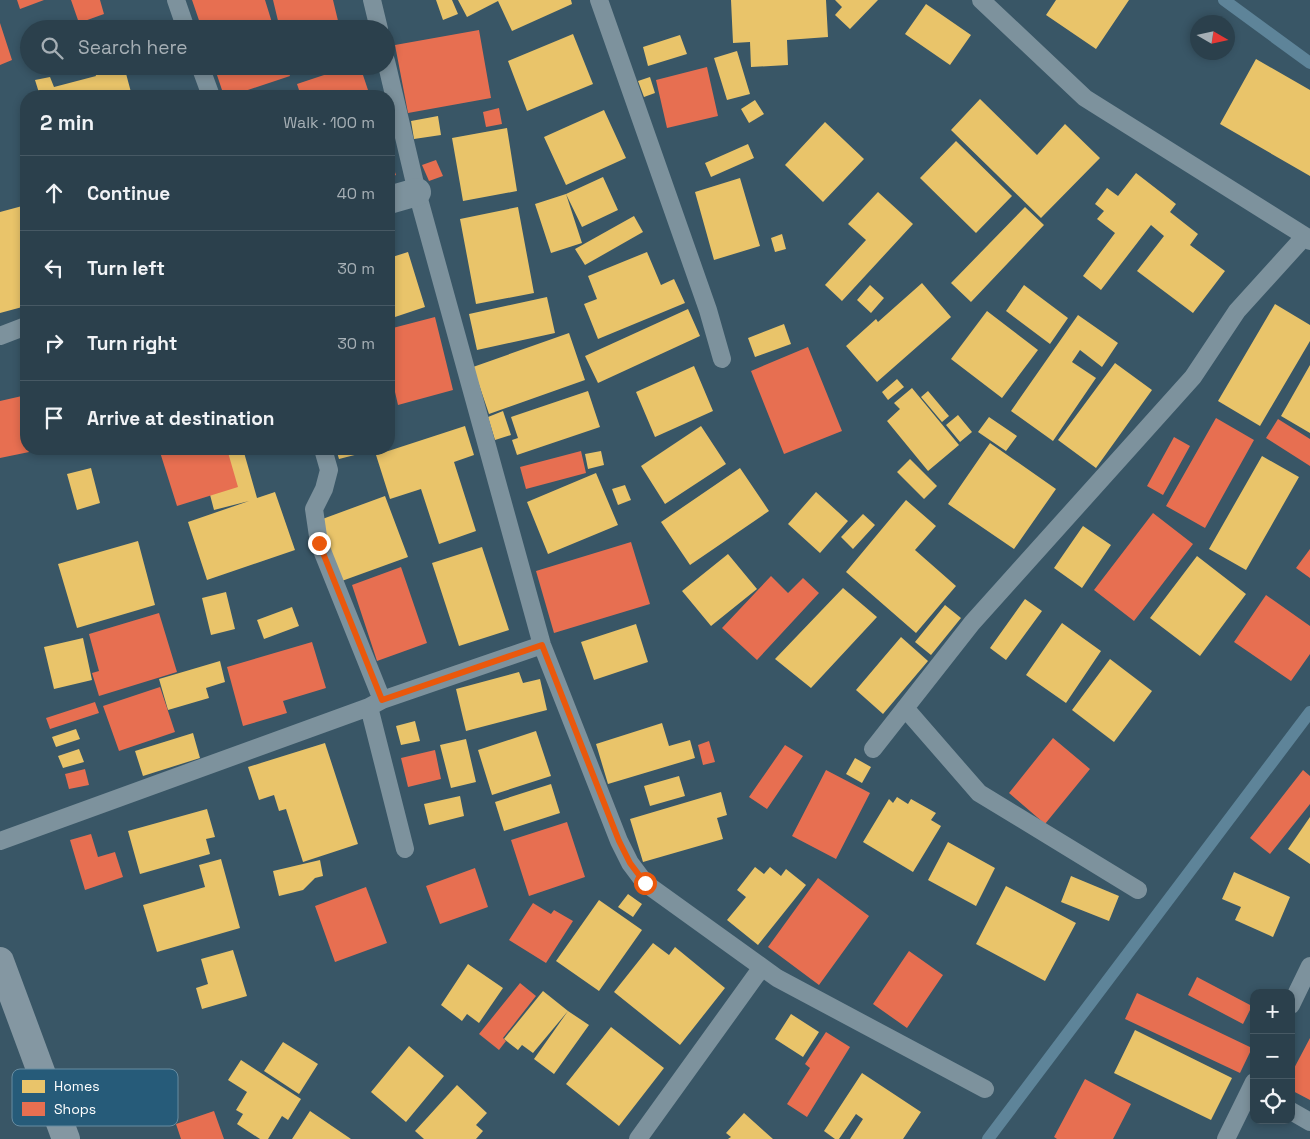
<!DOCTYPE html>
<html lang="en">
<head>
<meta charset="utf-8">
<style>
  body { margin:0; font-family:"Space Grotesk",sans-serif; background:#374b56; color:#f1f3f6 }
  .controls { position:absolute; right:15px; bottom:15px; display:grid; overflow:hidden; border-radius:10px; box-shadow:0 2px 8px #0003 }
  .controls button { width:45px; height:45px; display:grid; place-items:center; padding:0; border:0; border-bottom:1px solid #475964; background:#2b404c; color:#f1f3f6; font:25px sans-serif }
  .compass { position:absolute; left:1190px; top:15px; width:45px; height:45px; border-radius:50%; background:#2b404c; box-shadow:0 2px 8px #0003; rotate:99deg }
  .stop { position:absolute; width:15px; height:15px; margin:-11px; border:4px solid #ea580c; border-radius:50%; background:#fff }
  .stop.end { background:#ea580c; border-color:#fff; box-shadow:0 1px 5px #0008 }
  .list { margin:0; padding:0; list-style:none }
  h2 { display:flex; justify-content:space-between; align-items:center; height:65px; margin:0; padding:0 20px; font-size:21px }
  h2 small { font-size:16px; font-weight:400; color:#a6afb5 }
  .list li { display:grid; grid-template-columns:32px 1fr auto; gap:15px; align-items:center; box-sizing:border-box; height:75px; padding:0 20px; border-top:1px solid #475964 }
  .list b { display:block; font-size:19px; white-space:nowrap }
  .list em { font-size:16px; font-style:normal; color:#a6afb5 }
  .icon { flex:none; width:28px; height:28px; fill:none; stroke:currentColor; stroke-width:2; stroke-linecap:round; stroke-linejoin:round }
  .map { position:relative; flex:none; width:1310px; height:1139px; overflow:hidden }
  .search { position:absolute; background:#2b404c; box-shadow:0 2px 8px #0003; left:20px; top:20px; width:375px; height:55px; display:flex; align-items:center; gap:12px; box-sizing:border-box; padding:0 18px; border-radius:28px; color:#a6afb5; font-size:19px }
  .panel { position:absolute; background:#2b404c; box-shadow:0 2px 8px #0003; left:20px; top:90px; width:375px; height:365px; border-radius:20px }
  .map>svg:first-child { display:block }
  .homes { fill:#e9c46a }
  .shops { fill:#e76f51 }
  .lines { fill:none; stroke-linecap:round; stroke-linejoin:round }
  .stream { stroke:#5e8499; stroke-width:12 }
  .lane { stroke:#7d929d; stroke-width:18 }
  .street { stroke:#7d929d; stroke-width:28 }
  .secondary { stroke:#8497a2; stroke-width:28 }
  .route { stroke:#ea580c; stroke-width:6 }
  .key { fill:#265b79; stroke:#678ca1; stroke-width:1 }
  .key-label { font-size:14px; fill:#fff }
</style>
</head>
<body>
<div class="map">
<svg width="1310" height="1139" viewBox="0 0 1310 1139">
  <rect width="100%" height="100%" fill="#395666"/>
  <path class="homes" d="M436,0H452L458,14L443,20Z
    M458,0H571L572,4L512,31L498,1L467,17Z
    M731,0H826L828,37L787,40L788,65L751,67L750,42L733,43Z
    M835,0H878L850,29L835,15L842,7Z
    M1056,0H1129L1096,49L1046,15Z
    M926,4L971,35L950,65L905,34Z
    M573,34L593,84L527,111L508,61Z
    M680,35L687,54L648,66L643,47Z
    M737,51L750,94L727,100L714,58Z
    M1256,59L1310,90V176L1220,124Z
    M93,66H124L132,96H40L35,80L50,77L54,87L96,76Z
    M650,77L655,93L644,97L638,81Z
    M980,99L1037,155L1065,124L1100,158L1041,218L951,130Z
    M755,100L764,114L749,123L741,109Z
    M604,110L626,158L566,185L544,137Z
    M438,116L441,135L414,139L411,121Z
    M825,122L864,159L823,202L785,165Z
    M507,128L517,191L463,201L452,138Z
    M956,141L1012,196L976,233L920,178Z
    M748,144L754,158L711,177L705,163Z
    M1136,173L1176,204L1170,212L1198,234L1190,245L1225,271L1193,313L1137,271L1164,236L1151,225L1101,290L1083,276L1115,233L1097,219L1104,211L1095,204L1107,188L1118,196Z
    M603,177L618,210L582,227L566,194Z
    M740,178L760,246L714,260L695,192Z
    M878,192L913,224L842,301L825,285L866,240L848,224Z
    M566,194L582,243L551,253L535,204Z
    M26,205V306L0,313V212Z
    M518,207L534,293L476,304L460,219Z
    M1025,207L1044,225L971,302L951,283Z
    M634,216L643,232L585,265L575,249Z
    M782,234L786,249L775,252L771,238Z
    M408,252L425,307L389,319V258Z
    M647,252L661,285L674,279L685,303L598,339L584,304L597,299L588,276Z
    M922,283L951,317L877,382L846,346L876,319L878,322Z
    M870,285L884,298L871,313L857,300Z
    M1024,285L1068,318L1050,344L1006,311Z
    M547,297L555,333L477,350L469,314Z
    M1275,304L1310,325V341L1260,426L1218,401Z
    M688,309L700,336L598,383L585,356Z
    M987,311L1038,350L1002,398L951,359Z
    M1078,315L1118,343L1102,367L1080,350L1072,362L1096,378L1053,441L1011,411Z
    M784,324L791,344L755,357L748,338Z
    M569,333L585,380L489,414L473,367Z
    M1115,363L1152,390L1096,468L1058,440Z
    M1310,365V433L1281,416Z
    M694,366L713,411L655,437L636,392Z
    M897,379L904,387L888,400L882,392Z
    M912,388L959,445L928,471L887,421L900,409L894,403Z
    M588,391L600,427L517,455L512,440L518,438L511,417Z
    M928,391L949,416L942,422L921,397Z
    M503,411L511,435L495,440L488,417Z
    M958,415L972,432L960,442L946,425Z
    M989,417L1017,436L1006,451L978,432Z
    M465,426L474,455L454,462L476,531L439,544L421,489L390,499L376,455Z
    M701,426L726,464L665,504L641,466Z
    M990,443L1056,489L1014,549L948,504Z
    M198,449H243L257,498L275,492L295,550L207,580L188,522L249,501L214,510Z
    M336,449H378L339,459Z
    M601,451L604,465L588,469L585,454Z
    M1262,456L1299,477L1246,570L1209,549Z
    M910,459L937,486L924,499L897,472Z
    M91,468L100,503L77,510L67,474Z
    M740,468L769,511L690,565L661,522Z
    M596,473L618,525L548,554L527,502Z
    M625,485L631,500L618,505L612,489Z
    M816,492L848,521L820,553L788,524Z
    M385,496L408,557L339,582L317,521Z
    M906,500L936,526L915,550L956,586L916,633L846,572Z
    M863,514L875,525L853,549L841,537Z
    M1083,526L1111,545L1082,588L1054,568Z
    M138,541L155,605L77,628L58,564Z
    M482,547L509,630L459,646L432,563Z
    M728,554L757,589L711,626L682,591Z
    M1197,556L1246,594L1200,656L1150,618Z
    M843,588L877,617L811,688L775,659Z
    M226,592L235,629L211,635L202,598Z
    M1025,599L1042,611L1006,660L990,648Z
    M945,605L961,618L931,655L915,642Z
    M292,607L299,626L264,639L257,620Z
    M1062,623L1101,651L1066,703L1026,675Z
    M636,624L648,662L594,680L581,642Z
    M901,637L928,661L883,714L856,690Z
    M83,638L92,680L54,689L44,647Z
    M1110,659L1152,691L1114,742L1072,710Z
    M220,661L225,682L206,688L209,698L168,710L159,679Z
    M519,672L523,683L540,679L547,710L466,731L456,689Z
    M415,721L420,741L401,745L396,726Z
    M662,723L669,746L690,740L695,758L608,784L596,744Z
    M76,729L80,739L56,747L52,737Z
    M536,731L551,776L492,795L478,750Z
    M193,733L200,758L143,776L135,751Z
    M466,739L476,782L451,788L440,745Z
    M325,743L358,844L303,862L286,809L279,811L274,795L259,800L248,767Z
    M79,749L84,762L63,768L58,756Z
    M855,758L871,767L862,783L846,774Z
    M679,776L685,796L650,806L644,786Z
    M551,784L560,813L504,831L495,802Z
    M721,792L727,815L717,818L723,839L643,862L630,819Z
    M460,796L464,816L429,825L424,804Z
    M897,797L908,804L911,799L936,813L931,820L941,826L913,872L863,842L889,799L893,803Z
    M207,809L215,837L206,839L210,854L140,874L128,831Z
    M1310,817V864L1288,849Z
    M948,842L995,868L976,906L928,880Z
    M221,859L240,928L157,952L143,905L205,887L199,865Z
    M320,860L323,876L315,878L303,890L279,896L273,871Z
    M755,867L764,874L770,867L781,876L786,869L806,885L758,945L727,920L746,897L737,890Z
    M1234,872L1290,897L1273,937L1235,920L1241,907L1222,899Z
    M1071,876L1119,896L1109,921L1061,902Z
    M1006,886L1076,923L1045,981L976,944Z
    M628,894L642,904L633,917L618,907Z
    M599,900L642,930L599,991L556,961Z
    M653,943L669,955L675,947L725,988L680,1045L614,992Z
    M233,950L247,996L202,1009L196,988L208,984L201,959Z
    M468,964L503,988L479,1023L467,1014L462,1021L441,1005Z
    M543,991L568,1011L533,1053L522,1045L518,1050L504,1039Z
    M568,1011L589,1025L554,1074L534,1059Z
    M791,1014L819,1032L803,1057L775,1039Z
    M611,1027L664,1068L619,1126L566,1084Z
    M1135,1030L1232,1078L1211,1120L1114,1073Z
    M283,1042L318,1064L299,1094L264,1071Z
    M409,1046L444,1076L406,1122L371,1092Z
    M241,1060L301,1099L288,1120L282,1116L268,1139H260L237,1124L243,1114L236,1110L247,1092L228,1080Z
    M862,1073L921,1112L903,1139H850L863,1119L856,1114L839,1139H835L824,1131Z
    M457,1085L487,1113L476,1125L483,1131L476,1139H424L415,1131Z
    M310,1111L351,1139H292Z
    M744,1113L773,1139H728L731,1137L726,1133Z"/>
  <path class="shops" d="M17,0H44L20,9Z
    M71,0H100L104,14L79,23Z
    M192,0H265L274,29H202Z
    M273,0H333L340,29H280Z
    M0,23L12,60L0,65Z
    M479,30L491,98L408,113L395,45Z
    M214,66H287L290,76L230,96H224Z
    M289,66H307V67L291,71Z
    M351,66H360L370,96H301L297,84Z
    M707,67L718,116L667,128L656,80Z
    M499,108L502,124L486,127L483,112Z
    M389,155L396,175L389,178Z
    M436,160L443,176L429,181L422,165Z
    M435,317L453,390L398,405L389,366V329Z
    M808,347L842,431L784,454L751,371Z
    M22,396L26,417V449H33L34,451L0,458V401Z
    M1216,418L1254,440L1205,528L1166,506Z
    M1278,419L1310,439V466L1266,438Z
    M1174,437L1190,446L1163,495L1147,486Z
    M159,449H227L238,487L177,506Z
    M581,451L586,473L526,489L520,467Z
    M1153,513L1193,544L1134,621L1094,590Z
    M631,542L650,604L554,633L536,571Z
    M1310,549V578L1296,568Z
    M401,567L427,643L377,661L352,585Z
    M771,576L788,593L803,578L819,593L757,660L722,628Z
    M1266,595L1310,626V654L1291,681L1234,642Z
    M159,613L177,672L99,696L92,673L99,671L89,634Z
    M312,642L326,688L283,701L287,713L243,726L227,667Z
    M160,687L175,732L119,751L103,706Z
    M95,702L99,713L50,729L46,718Z
    M1053,738L1090,769L1045,824L1009,793Z
    M709,741L715,762L703,765L698,745Z
    M785,745L803,756L767,809L749,797Z
    M435,750L441,779L408,787L401,758Z
    M85,769L89,785L69,789L65,774Z
    M826,770L870,793L836,859L792,836Z
    M1303,770L1310,776V804L1270,854L1250,838Z
    M567,822L585,877L529,896L511,840Z
    M91,834L98,857L115,852L123,877L85,890L70,840Z
    M475,868L488,907L440,924L426,886Z
    M818,878L869,916L819,985L768,947Z
    M366,887L387,943L335,962L315,906Z
    M533,903L551,914L554,910L573,921L546,963L509,940Z
    M909,951L943,975L907,1028L873,1004Z
    M1197,977L1252,1006L1243,1024L1188,995Z
    M520,983L536,996L503,1038L506,1041L499,1050L479,1034Z
    M1137,993L1252,1048L1240,1073L1125,1019Z
    M826,1032L850,1047L807,1117L787,1104L810,1068L805,1064Z
    M1310,1038V1100L1291,1090V1074Z
    M1085,1079L1131,1104L1113,1139H1057L1054,1137Z
    M214,1111L224,1139H181L176,1124Z"/>
  <g class="lines">
    <path class="stream" d="M1224,0L1310,63
      M988,1139L1310,712"/>
    <path class="lane" d="M176,0L186,29
      M372,0L379,29
      M599,0L708,310L722,359
      M981,0L1085,98L1305,236L1310,241
      M386,61L417,192L542,645L619,841L630,863L645,883L777,978L985,1089
      M200,66L211,96
      M0,336L26,326
      M323,449L329,470L324,489L314,509L319,543L382,700
      M369,707L405,849
      M905,708L979,793L1138,890
      M873,749L972,623L1193,377L1237,311L1305,236
      M0,841L369,707L382,700L542,645
      M1291,1005L1310,966
      M1291,1111L1310,1122
      M638,1139L762,967
      M1226,1139L1254,1082"/>
    <path class="street" d="M389,200L417,192"/>
    <path class="secondary" d="M0,961L66,1139"/>
  </g>
  <g class="lines">
    <path class="route" d="M319,543L382,700L542,645L619,841L630,863L645,883"/>
  </g>
  <rect x="12" y="1069" width="166" height="57" rx="8" class="key"/>
  <rect x="22" y="1080" width="23" height="13" fill="#e9c46a"/>
  <rect x="22" y="1102" width="23" height="14" fill="#e76f51"/>
  <g class="key-label">
    <text x="54" y="1091">Homes</text>
    <text x="54" y="1114">Shops</text>
  </g>
</svg>
<div class="controls">
<button>+</button>
<button>−</button>
<button><svg class="icon" aria-label="locate" viewBox="0 0 24 24"><circle cx="12" cy="12" r="6"/><path d="M12 2v4M12 18v4M2 12h4M18 12h4"/></svg></button>
</div>
<svg class="compass" viewBox="-18 -18 36 36"><path d="M0-13l5 13h-10z" fill="#e53935"/><path d="M0 13l5-13h-10z" fill="#a6afb5"/></svg>
<div class="stop" style="left:645px;top:883px"></div>
<div class="stop end" style="left:319px;top:543px"></div>
<div class="search"><svg class="icon" aria-label="search" viewBox="0 0 24 24"><circle cx="10" cy="10" r="6"/><path d="M15 15l6 6"/></svg>Search here</div>
<section class="panel">
<h2>2 min<small>Walk · 100 m</small></h2>
<ul class="list">
<li><svg class="icon" aria-label="ahead" viewBox="0 0 24 24"><path d="M12 20V5M6 11l6-6 6 6"/></svg><div><b>Continue</b></div><em>40 m</em></li>
<li><svg class="icon" aria-label="left" viewBox="0 0 24 24"><path d="M17 20v-9H6M10 6l-5 5 5 5"/></svg><div><b>Turn left</b></div><em>30 m</em></li>
<li><svg class="icon" aria-label="right" viewBox="0 0 24 24"><path d="M7 20v-9h11M14 6l5 5-5 5"/></svg><div><b>Turn right</b></div><em>30 m</em></li>
<li><svg class="icon" aria-label="arrive" viewBox="0 0 24 24"><path d="M6 21V4h12l-3 4 3 4H6"/></svg><div><b>Arrive at destination</b></div></li>
</ul>
</section>
</div>
</body>
</html>
